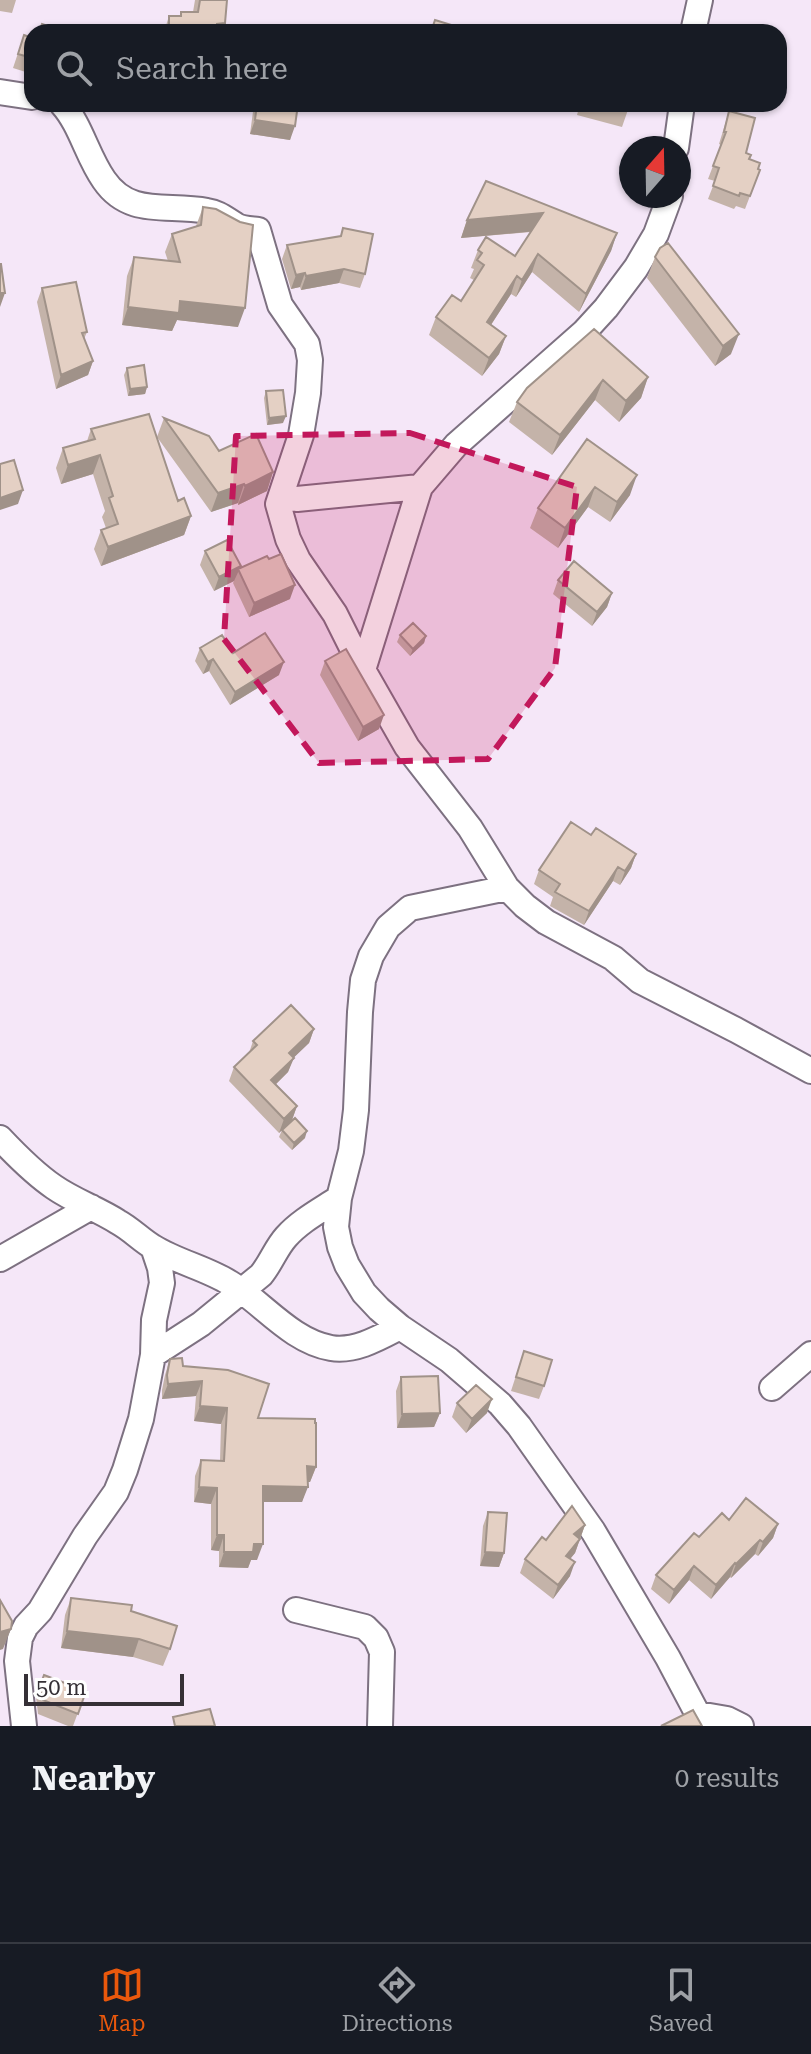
<!DOCTYPE html>
<html lang="en">
<head>
<meta charset="utf-8">
<style>
  body { margin:0; font-family:"Roboto Serif",serif; background:#20242c; color:#f1f3f6 }
  .compass { position:absolute; left:619px; top:136px; width:72px; height:72px; border-radius:50%; background:#171b24; box-shadow:0 2px 6px #0004; rotate:20deg }
  .scale { position:absolute; left:24px; bottom:20px; width:160px; box-sizing:border-box; padding-left:8px; border:4px solid #353036; border-top:0; font-size:22px; line-height:28px; white-space:nowrap; color:#353036; -webkit-text-stroke:6px #fff; paint-order:stroke }
  .list { margin:0; padding:0; list-style:none }
  h2 { display:flex; justify-content:space-between; align-items:center; height:104px; margin:0; padding:0 32px; font-size:34px }
  h2 small { font-size:26px; font-weight:400; color:#9ea1a6 }
  .icon { flex:none; width:44px; height:44px; fill:none; stroke:currentColor; stroke-width:2; stroke-linecap:round; stroke-linejoin:round }
  .map { position:relative; flex:none; width:811px; height:1726px; overflow:hidden }
  .search { position:absolute; background:#171b24; box-shadow:0 2px 6px #0004; left:24px; right:24px; top:24px; height:88px; display:flex; align-items:center; gap:20px; box-sizing:border-box; padding:0 28px; border-radius:24px; color:#9ea1a6; font-size:30px }
  .sheet { height:216px; background:#171b24 }
  nav { display:flex; justify-content:space-around; align-items:center; box-sizing:border-box; height:112px; border-top:2px solid #363941; background:#171b24; font-size:22px; color:#9ea1a6 }
  nav a { display:grid; justify-items:center; gap:4px }
  nav .on { color:#ea580c }
  .map>svg:first-child { display:block }
  .lines { fill:none; stroke-linecap:round; stroke-linejoin:round }
  .street-casing { stroke:#7d7181; stroke-width:28 }
  .street { stroke:#fff; stroke-width:24 }
  .wall { fill:#c4b3a9 }
  .shaded-wall { fill:#a09289 }
  .building { fill:#e4d0c4; stroke:#a09289; stroke-width:2 }
  .marked { fill:#c2185b; fill-opacity:0.2; stroke:#c2185b; stroke-width:6; stroke-dasharray:16 10; stroke-linejoin:round }
</style>
</head>
<body>
<div class="map">
<svg width="811" height="1726" viewBox="0 0 811 1726">
  <rect width="100%" height="100%" fill="#f5e7f8"/>
  <g class="lines">
    <defs>
      <path id="street" d="M693,32L700,0
        M0,92L32,97
        M62,104C81,125 87,156 104,180C130,218 168,203 207,211C219,213 224,218 234,224C240,229 250,229 258,230L280,305L307,344L310,360L308,393L301,435L278,504L288,539L298,560L335,614L363,670L407,747L470,828L507,888L525,906L546,922L613,958L640,981L736,1030L811,1071
        M676,148L682,104
        M281,496L297,499L420,487
        M363,670L420,487L456,445L584,332L606,308L636,268L656,234L670,196
        M507,888L410,908L388,927L371,956L363,980L360,1012L356,1110L351,1151L339,1198L336,1227L340,1247L347,1265L364,1293L379,1309L400,1327L449,1360L500,1404L519,1426L593,1531L668,1658L704,1726
        M0,1138C16,1155 35,1174 54,1187C74,1201 98,1209 118,1222C131,1229 141,1240 153,1247C177,1262 206,1268 230,1283C263,1303 291,1341 331,1348C355,1352 379,1338 400,1327
        M0,1259L91,1207
        M153,1355L201,1324L261,1275C271,1263 276,1248 286,1237C300,1221 321,1210 339,1198
        M772,1388L811,1354
        M296,1610L365,1627L376,1638L382,1652L380,1726
        M698,1714L727,1719L741,1726
        M24,1726L17,1661L20,1638L26,1626L40,1611L85,1536L116,1492L125,1470L141,1419L153,1355L154,1320L162,1283L160,1268L153,1247"/>
    </defs>
    <use href="#street" class="street-casing"/>
    <use href="#street" class="street"/>
  </g>
  <path class="wall" d="M0,0H16L12,13L0,11Z
    M195,0H227L225,23L221,32H164L169,16H180L181,12H193Z
    M24,35L32,38V74L13,68Z
    M254,104H298L290,140L250,134Z
    M580,104H630L622,127L577,115Z
    M729,111L746,153L749,159L760,170L745,209L736,206L734,209L708,199L715,181L708,179L721,145L719,144Z
    M203,207L238,327L177,320L172,331L122,325L127,276L134,257L168,261L165,252L172,234L196,226Z
    M467,220L617,233L611,251L579,312L532,272L516,297L511,294L491,325L506,336L499,354L482,376L429,335L436,317L461,301L474,280L470,278L474,269L471,268L478,250L515,256L531,232L461,238Z
    M343,228L365,274L360,288L339,283L301,290L300,287L291,289L282,259L287,245L340,237Z
    M655,257L731,354L715,366L647,278Z
    M42,288L87,332L84,339L93,361L88,375L56,389L37,302Z
    M594,329L648,377L641,398L619,422L595,400L552,455L509,422L517,402Z
    M127,368L147,387L145,394L128,396L124,375Z
    M266,391L283,423L267,425L264,398Z
    M164,418L219,451L273,472L267,491L238,505V503L211,512L157,437Z
    M91,429L178,501L191,516L184,535L101,566L94,549L101,530L106,528L102,517L105,511L93,474L61,484L56,468L63,448L87,441Z
    M587,439L630,495L610,522L588,507L558,548L530,528L538,508Z
    M205,551L240,568L290,599L249,617L233,583L234,581L214,591L200,565Z
    M558,580L612,593L607,607L592,626L553,594Z
    M400,635L426,636L424,643L410,656L397,642Z
    M200,648L233,653L279,675L230,705L209,671L203,674L195,661Z
    M325,661L379,729L358,741L320,675Z
    M591,835L636,854L631,868L620,885L613,881L584,925L550,906L553,897L534,884L539,870Z
    M314,1029L309,1043L293,1058L288,1072L276,1084L297,1106L292,1120L279,1133L229,1081L234,1067L249,1053L253,1041Z
    M282,1130L305,1138L292,1150L279,1137Z
    M524,1351L544,1386L539,1399L511,1391Z
    M170,1359L258,1418L316,1467L310,1482H308L302,1502H263L257,1560H251L248,1568L219,1567V1551L211,1550V1504L194,1502L195,1476L201,1460L220,1461L221,1424L194,1421L196,1396L162,1399V1390L165,1375Z
    M401,1377L440,1413L434,1427L397,1428L396,1391Z
    M457,1403L487,1413L466,1433L452,1417Z
    M488,1512L504,1553L499,1567L480,1566L483,1526Z
    M729,1520L778,1524L773,1538L758,1556L755,1554L731,1578L730,1577L711,1599L689,1580L669,1604L651,1589L656,1575L699,1537Z
    M585,1525L575,1553L570,1559V1576L553,1599L520,1573L525,1559L546,1540Z
    M71,1598L131,1611L170,1649L163,1666L133,1657L61,1648L65,1615Z
    M44,1675L86,1691L73,1726H68L38,1714L36,1697Z"/>
  <path class="shaded-wall" d="M225,23L221,32H214L217,24Z
    M255,120L295,126L290,140L250,134Z
    M543,213L537,231L461,238L467,220Z
    M617,233L611,251L579,312L586,294Z
    M538,254L532,272L516,297L522,280Z
    M344,269L339,283L301,290L306,276Z
    M305,273L300,287L291,289L296,275Z
    M517,276L511,294L481,340L487,322Z
    M0,293H5L0,307Z
    M180,301L245,308L238,327L177,320L172,331L122,325L128,307Z
    M739,334L731,354L715,366L723,346Z
    M506,336L499,354L482,376L489,358Z
    M93,361L88,375L56,389L61,375Z
    M648,377L641,398L619,422L626,401Z
    M603,380L595,400L552,455L560,435Z
    M147,387L145,394L128,396L130,389Z
    M286,416L283,423L267,425L269,418Z
    M100,455L93,474L61,484L68,465Z
    M273,472L267,491L238,505L245,486Z
    M637,475L630,495L610,522L617,502Z
    M244,484L238,503L211,512L218,493Z
    M595,487L588,507L558,548L565,528Z
    M23,490L18,504L0,510V498Z
    M191,516L184,535L101,566L108,547Z
    M241,566L234,581L214,591L219,577Z
    M295,585L290,599L249,617L254,603Z
    M612,593L607,607L592,626L597,612Z
    M426,636L424,643L410,656L413,649Z
    M213,659L209,671L203,674L208,662Z
    M284,662L279,675L230,705L235,692Z
    M384,715L379,729L358,741L363,727Z
    M636,854L631,868L620,885L625,871Z
    M618,867L613,881L584,925L589,911Z
    M314,1029L309,1043L284,1067L289,1053Z
    M294,1058L288,1072L266,1094L271,1080Z
    M297,1106L292,1120L279,1133L284,1119Z
    M307,1131L305,1138L292,1150L294,1143Z
    M202,1381L196,1396L162,1399L168,1384Z
    M492,1399L487,1413L466,1433L472,1419Z
    M200,1406L227,1408L221,1424L194,1421Z
    M440,1413L434,1427L397,1428L402,1414Z
    M307,1466L316,1467L310,1482H302Z
    M263,1486L308,1487L302,1502H257Z
    M199,1487L217,1488L211,1504L194,1502Z
    M778,1524L773,1538L758,1556L763,1542Z
    M585,1525L575,1553L561,1570L574,1534Z
    M217,1535H224L219,1551L211,1550Z
    M760,1540L755,1554L731,1578L736,1564Z
    M254,1544H263L257,1560H251L248,1568L219,1567L224,1552Z
    M485,1552L504,1553L499,1567L480,1566Z
    M575,1562L570,1576L553,1599L558,1585Z
    M735,1563L730,1577L711,1599L716,1585Z
    M694,1566L689,1580L669,1604L674,1590Z
    M11,1629L3,1649L0,1650V1632Z
    M67,1631L139,1639L133,1657L61,1648Z"/>
  <path class="building" d="M200,0H227L225,23L217,24V32H169V16H181V12H198Z
    M435,20L474,32H431Z
    M42,24L62,31V32H39Z
    M24,35L32,38V58L18,54Z
    M257,104H298L295,126L255,120Z
    M729,111L755,118L746,153L751,155L749,159L760,163L758,169L760,170L750,196L740,193L739,196L713,186L719,168L713,166L726,132H724Z
    M486,181L617,233L586,294L538,254L522,280L517,276L487,322L506,336L489,358L436,317L452,295L461,301L484,265L477,260L482,253L478,250L486,237L515,256L543,213L467,220Z
    M203,207L216,209L240,222L253,225L245,308L180,301L179,313L128,307L134,257L180,262L172,234L201,225Z
    M343,228L373,234L365,274L344,269L306,276L305,273L296,275L287,245L341,236Z
    M668,243L739,334L723,346L655,257L660,248Z
    M0,264H1L5,293H0Z
    M76,282L87,332L82,333L93,361L61,375L42,288Z
    M594,329L648,377L626,401L603,380L560,435L517,402L527,388Z
    M144,365L147,387L130,389L127,368Z
    M283,390L286,416L269,418L266,391Z
    M149,414L178,501L184,498L191,516L108,547L101,530L118,524L109,498L113,496L100,455L68,465L63,448L95,439L91,429Z
    M164,418L209,436L219,451L256,434L273,472L245,486L244,484L218,493Z
    M587,439L637,475L617,502L595,487L565,528L538,508Z
    M14,460L23,490L0,498V464Z
    M227,540L241,566L219,577L205,551Z
    M281,554L295,585L254,603L238,569L267,556L269,559Z
    M574,561L612,593L597,612L558,580Z
    M413,623L426,636L413,649L400,635Z
    M265,633L284,662L235,692L213,659L208,662L200,648L222,635L233,653Z
    M346,649L384,715L363,727L325,661Z
    M571,822L591,835L596,828L636,854L625,871L618,867L589,911L555,892L560,884L539,870Z
    M291,1005L314,1029L289,1053L294,1058L271,1080L297,1106L284,1119L234,1067L257,1045L253,1041Z
    M295,1118L307,1131L294,1143L282,1130Z
    M524,1351L552,1360L544,1386L516,1377Z
    M182,1358L183,1366L228,1370L269,1384L258,1418L315,1419V1423H316V1467L307,1466L308,1487L263,1486V1544H254L253,1552H224V1535H217V1488L199,1487L201,1460L224,1461L227,1408L200,1406L202,1381L168,1384L167,1375L170,1359Z
    M438,1376L440,1413L402,1414L401,1377Z
    M476,1385L492,1399L472,1419L457,1403Z
    M746,1498L778,1524L763,1542L760,1540L736,1564L735,1563L716,1585L694,1566L674,1590L656,1575L694,1533L699,1537L722,1513L729,1520Z
    M572,1506L585,1525L574,1534L580,1539L566,1556L575,1562L558,1585L525,1559L542,1537L546,1540Z
    M488,1512L507,1513L504,1553L485,1552Z
    M71,1598L132,1605L131,1611L177,1626L170,1649L139,1639L67,1631Z
    M0,1600L12,1621L11,1629L0,1632Z
    M44,1675L86,1691L78,1714L43,1700L41,1683Z
    M210,1709L215,1726H175L173,1717Z
    M693,1710L702,1726H661Z"/>
  <path class="marked" d="M410,433L577,487L555,668L488,759L319,763L224,639L236,436Z"/>
</svg>
<svg class="compass" viewBox="-18 -18 36 36"><path d="M0-13l5 13h-10z" fill="#e53935"/><path d="M0 13l5-13h-10z" fill="#9ea1a6"/></svg>
<div class="scale">50 m</div>
<div class="search"><svg class="icon" aria-label="search" viewBox="0 0 24 24"><circle cx="10" cy="10" r="6"/><path d="M15 15l6 6"/></svg>Search here</div>
</div>
<section class="sheet">
<h2>Nearby<small>0 results</small></h2>
<ul class="list">
</ul>
</section>
<nav>
<a class="on"><svg class="icon" aria-label="map" viewBox="0 0 24 24"><path d="M3 6l6-2 6 2 6-2v14l-6 2-6-2-6 2zM9 4v14M15 6v14"/></svg>Map</a>
<a><svg class="icon" aria-label="directions" viewBox="0 0 24 24"><path d="M12 3l9 9-9 9-9-9zM9 14v-3h6M13 9l2 2-2 2"/></svg>Directions</a>
<a><svg class="icon" aria-label="saved" viewBox="0 0 24 24"><path d="M7 4h10v16l-5-4-5 4z"/></svg>Saved</a>
</nav>
</body>
</html>
